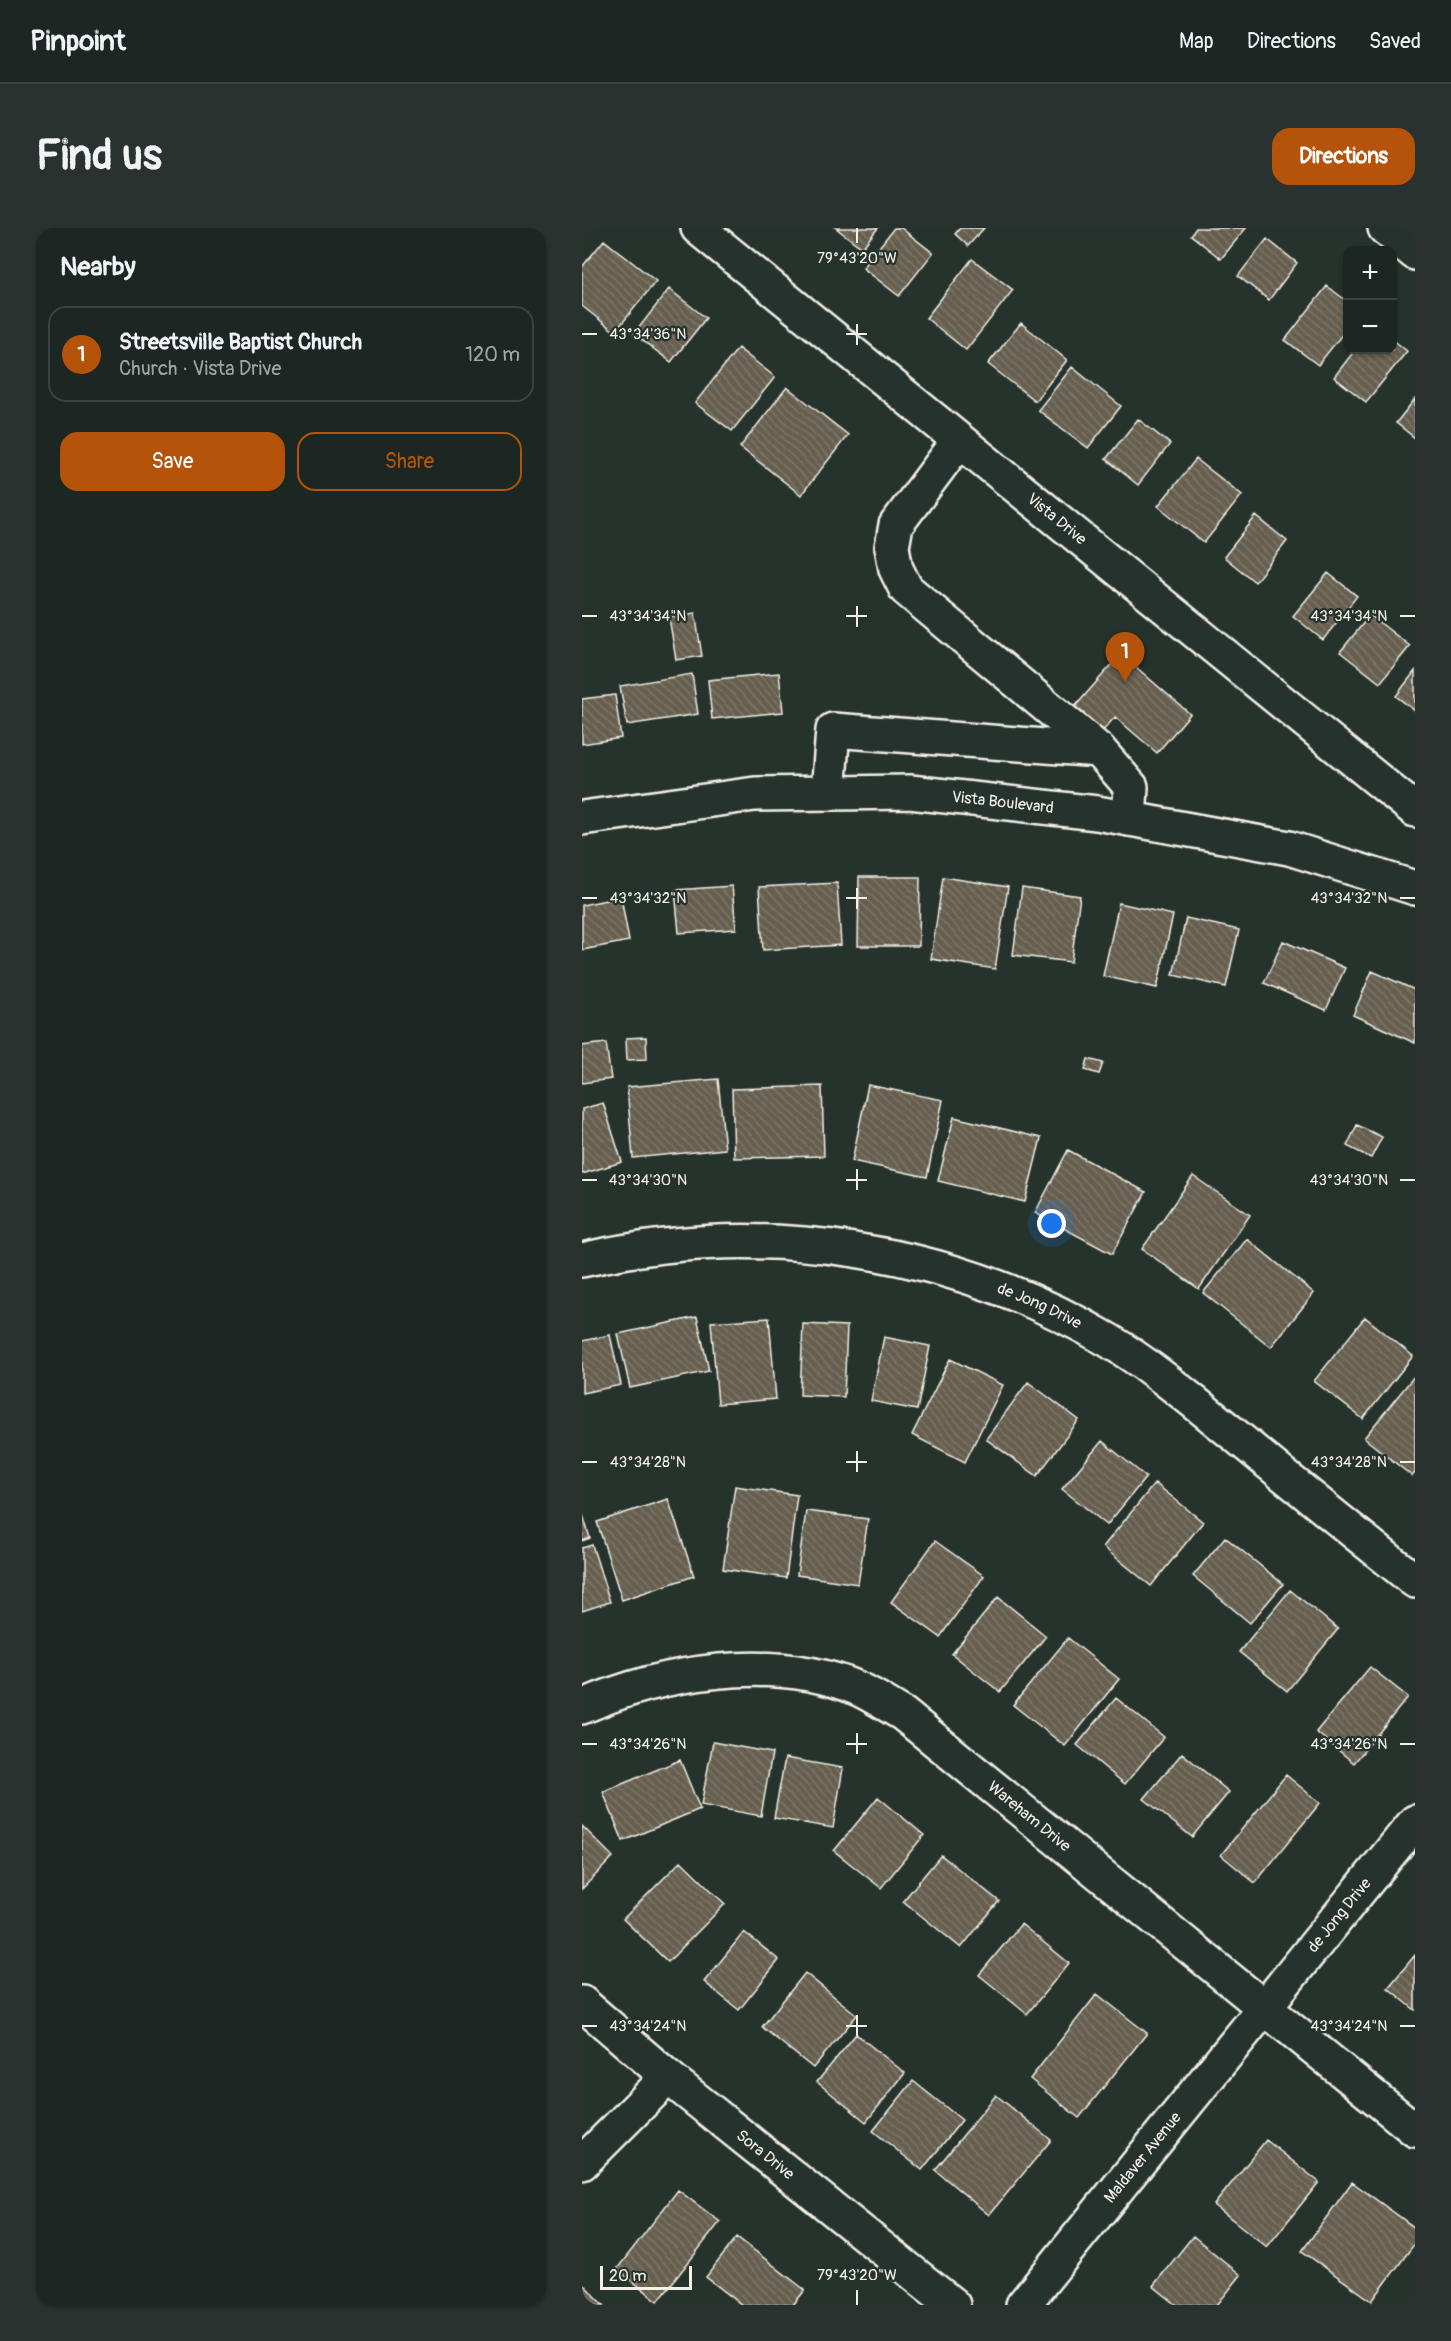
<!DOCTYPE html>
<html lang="en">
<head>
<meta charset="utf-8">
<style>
  body { margin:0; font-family:Pangolin,sans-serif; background:#29322f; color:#f1f3f6 }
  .controls { position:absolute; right:18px; top:18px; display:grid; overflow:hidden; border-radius:12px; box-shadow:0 2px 4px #0004 }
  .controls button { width:54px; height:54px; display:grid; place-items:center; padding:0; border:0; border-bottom:2px solid #3a4340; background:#1c2622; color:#f1f3f6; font:30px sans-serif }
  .scale { position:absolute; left:18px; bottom:15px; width:92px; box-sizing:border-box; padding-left:6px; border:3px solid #f4f1e8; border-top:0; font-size:16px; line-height:21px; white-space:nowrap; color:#f4f1e8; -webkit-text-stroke:4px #26332d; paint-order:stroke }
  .you { position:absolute; left:470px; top:996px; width:21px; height:21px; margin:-15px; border:4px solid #fff; border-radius:50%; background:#1a73e8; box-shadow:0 0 0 9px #1a73e833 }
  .badge { display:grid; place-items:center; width:39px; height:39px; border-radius:50%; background:#b45309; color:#fff; font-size:20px; font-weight:700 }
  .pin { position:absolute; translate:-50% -50px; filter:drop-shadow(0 2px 3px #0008) }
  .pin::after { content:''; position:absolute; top:32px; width:21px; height:18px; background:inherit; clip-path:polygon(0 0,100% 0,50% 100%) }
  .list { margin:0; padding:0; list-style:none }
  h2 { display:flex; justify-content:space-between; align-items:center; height:78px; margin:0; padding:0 24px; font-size:26px }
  h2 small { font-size:20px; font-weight:400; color:#a0a5a5 }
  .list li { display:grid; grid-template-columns:39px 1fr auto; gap:18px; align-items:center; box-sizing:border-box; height:96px; margin:0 12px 12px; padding:0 12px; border:2px solid #3a4340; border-radius:18px }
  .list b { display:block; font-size:22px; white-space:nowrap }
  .list p { margin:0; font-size:20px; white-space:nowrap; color:#a0a5a5 }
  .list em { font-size:20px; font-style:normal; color:#a0a5a5 }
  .actions { display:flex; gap:12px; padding:18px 24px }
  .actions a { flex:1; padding:14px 0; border:2px solid #b45309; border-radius:18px; text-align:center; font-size:21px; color:#b45309 }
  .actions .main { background:#b45309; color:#fff }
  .map { position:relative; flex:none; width:833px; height:2077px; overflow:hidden; border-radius:18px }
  header { display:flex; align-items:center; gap:36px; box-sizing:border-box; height:84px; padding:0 30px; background:#1c2622; border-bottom:2px solid #3a4340 }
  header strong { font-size:28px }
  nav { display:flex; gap:33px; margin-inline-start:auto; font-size:21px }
  .intro { display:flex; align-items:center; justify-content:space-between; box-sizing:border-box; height:144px; padding:0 36px }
  h1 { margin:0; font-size:42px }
  .button { padding:15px 27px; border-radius:18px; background:#b45309; color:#fff; font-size:21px; font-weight:700 }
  main { display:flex; gap:36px; padding:0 36px }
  aside { flex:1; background:#1c2622; border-radius:18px; box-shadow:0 2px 4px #0004 }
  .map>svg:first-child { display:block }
  .building { fill:url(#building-back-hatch); stroke:#f4f1e8; stroke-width:1.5 }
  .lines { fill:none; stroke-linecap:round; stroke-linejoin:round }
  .minor-casing { stroke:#f4f1e8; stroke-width:38 }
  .minor { stroke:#26332d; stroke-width:33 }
  .ticks { fill:none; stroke:#f4f1e8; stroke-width:2 }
  .labels { text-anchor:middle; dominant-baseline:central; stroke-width:4.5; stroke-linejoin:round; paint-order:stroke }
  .street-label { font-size:16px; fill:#f4f1e8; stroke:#26332d }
  .ticks-label { font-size:15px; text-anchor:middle; fill:#f4f1e8; stroke:#26332d; stroke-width:4.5; stroke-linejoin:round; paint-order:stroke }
</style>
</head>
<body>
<header>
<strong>Pinpoint</strong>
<nav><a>Map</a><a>Directions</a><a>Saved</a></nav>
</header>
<div class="intro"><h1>Find us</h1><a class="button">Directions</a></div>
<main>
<aside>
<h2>Nearby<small></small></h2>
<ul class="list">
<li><span class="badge">1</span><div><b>Streetsville Baptist Church</b><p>Church · Vista Drive</p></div><em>120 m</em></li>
</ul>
<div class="actions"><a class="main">Save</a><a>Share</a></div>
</aside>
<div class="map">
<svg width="833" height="2077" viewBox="0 0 833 2077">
  <defs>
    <pattern id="building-back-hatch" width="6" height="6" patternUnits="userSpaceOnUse" patternTransform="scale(1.5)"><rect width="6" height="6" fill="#665f4f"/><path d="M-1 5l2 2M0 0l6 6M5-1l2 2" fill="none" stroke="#7c7668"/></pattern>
  </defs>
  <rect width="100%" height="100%" fill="#26332d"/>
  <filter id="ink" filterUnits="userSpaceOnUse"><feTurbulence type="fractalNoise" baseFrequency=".0167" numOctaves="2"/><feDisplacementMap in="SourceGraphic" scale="12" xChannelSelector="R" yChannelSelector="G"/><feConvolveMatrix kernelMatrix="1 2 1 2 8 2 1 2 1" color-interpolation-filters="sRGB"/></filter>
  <g filter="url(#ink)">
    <path class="building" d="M254,0H296L280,20Z
      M312,0H319L351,25L317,68L281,40Z
      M378,0H402L386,18L373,6Z
      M614,0H664L639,31L609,7Z
      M685,11L715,35L687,72L656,48Z
      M22,12L74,53L33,104L0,78V39Z
      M390,31L431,62L384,122L344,90Z
      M745,58L766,74V99L736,137L703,112Z
      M87,61L124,90L89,134L52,106Z
      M439,95L485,132L453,173L406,136Z
      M810,111L825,123L784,174L752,149L773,122H810Z
      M156,120L193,149L150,203L113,175Z
      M490,139L539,178L506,220L456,182Z
      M205,159L266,207L219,267L158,219Z
      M833,171V210L814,195Z
      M556,191L588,216L556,257L524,231Z
      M614,231L660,267L622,315L576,278Z
      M674,288L705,313L673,354L642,329Z
      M746,345L775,368L741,412L711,388Z
      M113,385L120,428L94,432L87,389Z
      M788,387L828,418L798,455L758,424Z
      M539,426L608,486L575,525L533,489L518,506L490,482Z
      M833,443V483L814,468Z
      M197,445L201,484L130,491L126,452Z
      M110,446L116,486L45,497L38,458Z
      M33,467L39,510L0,516V471Z
      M277,649H338L337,718H276Z
      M361,649L426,659L413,741L349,731Z
      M255,655L259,717L181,722L177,659Z
      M150,658L154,701L97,705L93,662Z
      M440,660L498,668L489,734L431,727Z
      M39,669L47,713L0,722V677Z
      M537,675L591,687L575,760L521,748Z
      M604,690L657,702L644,759L591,747Z
      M701,713L763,740L744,782L682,755Z
      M790,743L833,762V815L771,787Z
      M64,809L65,831L45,832L44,810Z
      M24,815L29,851L0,855V818Z
      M506,831L521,835L517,846L503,842Z
      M136,851L143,921L51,930L45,859Z
      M286,857L361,872L345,949L270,933Z
      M240,858L242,928L152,930L150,861Z
      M21,875L40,934L0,946V881Z
      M372,889L459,910L443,974L356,953Z
      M775,897L800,909L789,930L765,918Z
      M486,922L564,964L530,1026L453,985Z
      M611,948L668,987L617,1061L560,1021Z
      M665,1011L732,1065L689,1119L621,1065Z
      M115,1089L127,1143L48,1160L36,1106Z
      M783,1089L831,1128L781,1191L732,1153Z
      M187,1090L194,1171L136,1176L129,1094Z
      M221,1096L265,1098L262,1169L218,1167Z
      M28,1107L39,1157L0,1165V1113Z
      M302,1109L348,1118L335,1182L289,1173Z
      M368,1131L421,1157L383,1234L330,1207Z
      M833,1147V1245L830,1248L782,1210Z
      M446,1154L497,1192L455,1248L404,1211Z
      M520,1213L564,1249L525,1297L480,1261Z
      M573,1255L621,1294L569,1358L521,1319Z
      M153,1258L215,1267L204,1350L141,1341Z
      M86,1271L112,1348L40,1372L15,1294Z
      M224,1283L286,1291L276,1356L215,1347Z
      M0,1284L8,1310L0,1313Z
      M643,1309L701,1356L668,1395L611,1348Z
      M353,1313L402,1348L358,1409L309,1374Z
      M10,1317L28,1374L0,1383V1320Z
      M708,1362L756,1401L705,1463L657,1424Z
      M416,1369L464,1408L418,1464L370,1426Z
      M486,1410L537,1451L483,1518L431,1477Z
      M788,1439L826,1469L772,1535L734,1504Z
      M534,1470L582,1509L543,1556L495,1517Z
      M131,1514L190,1525L179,1588L119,1577Z
      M600,1525L647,1564L610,1609L562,1571Z
      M203,1530L261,1540L251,1600L192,1590Z
      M98,1532L118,1581L41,1613L21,1564Z
      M704,1547L738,1575L673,1655L639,1627Z
      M296,1569L342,1607L299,1660L252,1623Z
      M0,1598L31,1629L0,1661Z
      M359,1627L417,1673L379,1720L321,1673Z
      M99,1633L143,1676L86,1734L41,1691Z
      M439,1696L487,1735L445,1786L397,1747Z
      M162,1704L197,1732L157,1782L122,1754Z
      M833,1727V1782L806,1760Z
      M223,1745L275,1787L231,1840L180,1799Z
      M515,1766L565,1805L497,1890L448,1851Z
      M274,1806L323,1845L284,1894L235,1854Z
      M331,1853L380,1892L340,1942L291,1903Z
      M414,1867L469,1912L407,1987L353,1942Z
      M684,1912L737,1954L685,2019L632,1977Z
      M770,1954L833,2000V2015L790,2073L720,2023Z
      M96,1962L138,1994L76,2073L35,2041Z
      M611,2008L659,2047L635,2077H595L571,2058Z
      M155,2009L223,2062L211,2077H160L124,2049Z
      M0,2055L22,2077H0Z"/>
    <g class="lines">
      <defs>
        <g id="minor">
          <path id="s1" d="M116,0L833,582"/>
          <path d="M803,0L833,25"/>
          <path d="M376,214L314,297L310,319L314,341L324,361L517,522"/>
          <path d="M246,565L251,502L517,522L549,559L547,591"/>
          <path id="s2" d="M0,590L173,566L328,564L515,585L707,620L833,660"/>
          <path id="s3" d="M0,1032C178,991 368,1019 526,1112C571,1139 613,1175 654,1208C713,1257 773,1305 833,1353"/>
          <path id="s4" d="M0,1479C81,1443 193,1425 277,1461C292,1468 307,1478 321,1486L833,1902"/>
          <path id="s5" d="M0,1775L86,1849L371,2077"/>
          <path d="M0,1935L86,1849"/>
          <path id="s6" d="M441,2077L833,1594"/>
        </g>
      </defs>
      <use href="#minor" class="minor-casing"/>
      <use href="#minor" class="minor"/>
    </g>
  </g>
  <path class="ticks" d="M275,0V15M275,96V117M0,106H15M264,106H285M275,378V399M0,388H15M264,388H285M818,388H833M275,660V681M0,670H15M264,670H285M818,670H833M275,941V962M0,952H15M264,952H285M818,952H833M275,1223V1244M0,1234H15M264,1234H285M818,1234H833M275,1505V1526M0,1516H15M264,1516H285M818,1516H833M275,1787V1808M0,1798H15M264,1798H285M818,1798H833M275,2062V2077"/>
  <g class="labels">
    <g class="street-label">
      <text stroke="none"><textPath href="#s1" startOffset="462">Vista Drive</textPath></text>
      <text stroke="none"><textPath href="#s2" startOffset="423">Vista Boulevard</textPath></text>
      <text stroke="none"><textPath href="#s3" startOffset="468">de Jong Drive</textPath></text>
      <text stroke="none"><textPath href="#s4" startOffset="498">Wareham Drive</textPath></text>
      <text stroke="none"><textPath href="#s6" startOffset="502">de Jong Drive</textPath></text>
      <text stroke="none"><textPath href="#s5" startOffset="238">Sora Drive</textPath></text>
      <text stroke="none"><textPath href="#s6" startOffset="190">Maldaver Avenue</textPath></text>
    </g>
  </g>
  <g class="ticks-label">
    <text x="275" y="35">79°43'20"W</text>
    <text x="66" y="111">43°34'36"N</text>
    <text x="66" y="393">43°34'34"N</text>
    <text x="767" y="393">43°34'34"N</text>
    <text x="66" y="675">43°34'32"N</text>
    <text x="767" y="675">43°34'32"N</text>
    <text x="66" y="957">43°34'30"N</text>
    <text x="767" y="957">43°34'30"N</text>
    <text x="66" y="1239">43°34'28"N</text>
    <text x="767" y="1239">43°34'28"N</text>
    <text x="66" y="1521">43°34'26"N</text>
    <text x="767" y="1521">43°34'26"N</text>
    <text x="66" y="1803">43°34'24"N</text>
    <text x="767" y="1803">43°34'24"N</text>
    <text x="275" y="2052">79°43'20"W</text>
  </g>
</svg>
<div class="controls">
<button>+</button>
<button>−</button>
</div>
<div class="scale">20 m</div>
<div class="you"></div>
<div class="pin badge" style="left:543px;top:454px">1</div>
</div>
</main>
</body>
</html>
